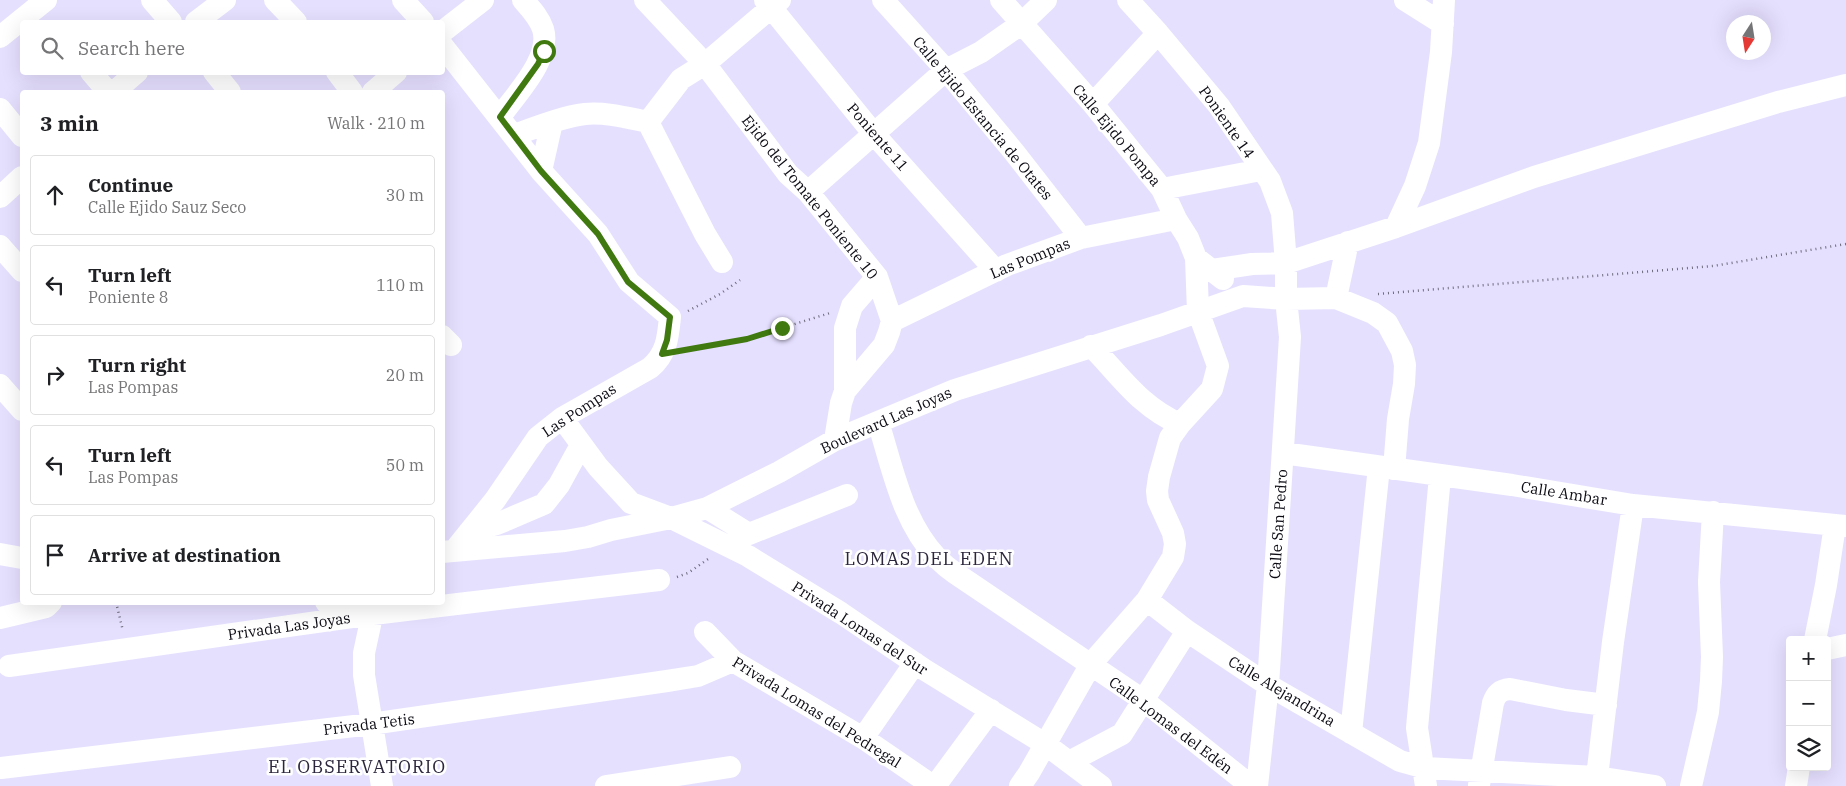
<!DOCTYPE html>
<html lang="en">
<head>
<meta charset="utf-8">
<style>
  body { margin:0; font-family:"IBM Plex Serif",serif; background:#f2f2f2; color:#202124 }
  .controls { position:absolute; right:15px; bottom:15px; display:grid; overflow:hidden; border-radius:5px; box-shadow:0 5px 20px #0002 }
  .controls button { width:45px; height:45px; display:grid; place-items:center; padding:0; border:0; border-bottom:1px solid #e0e0e0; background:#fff; color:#202124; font:25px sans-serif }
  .compass { position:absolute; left:1726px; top:15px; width:45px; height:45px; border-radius:50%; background:#fff; box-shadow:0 5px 20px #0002; rotate:192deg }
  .stop { position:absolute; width:15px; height:15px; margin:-11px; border:4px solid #407910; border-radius:50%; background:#fff }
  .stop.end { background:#407910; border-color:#fff; box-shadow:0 1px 5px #0008 }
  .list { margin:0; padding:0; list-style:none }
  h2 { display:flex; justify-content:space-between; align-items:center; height:65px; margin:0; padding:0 20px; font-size:21px }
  h2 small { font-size:16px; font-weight:400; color:#757577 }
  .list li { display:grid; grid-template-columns:32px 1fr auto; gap:15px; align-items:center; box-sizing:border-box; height:80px; margin:0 10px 10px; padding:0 10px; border:1px solid #e0e0e0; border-radius:5px }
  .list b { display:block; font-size:19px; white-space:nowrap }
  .list p { margin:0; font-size:16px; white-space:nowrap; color:#757577 }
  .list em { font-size:16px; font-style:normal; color:#757577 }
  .icon { flex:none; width:28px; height:28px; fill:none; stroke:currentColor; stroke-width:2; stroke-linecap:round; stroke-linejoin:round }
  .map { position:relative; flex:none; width:1846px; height:786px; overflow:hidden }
  .search { position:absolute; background:#fff; box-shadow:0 5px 20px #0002; left:20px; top:20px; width:425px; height:55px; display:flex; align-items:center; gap:12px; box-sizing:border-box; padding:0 18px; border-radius:5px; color:#757577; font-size:19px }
  .panel { position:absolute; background:#fff; box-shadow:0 5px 20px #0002; left:20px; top:90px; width:425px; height:515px; border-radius:5px }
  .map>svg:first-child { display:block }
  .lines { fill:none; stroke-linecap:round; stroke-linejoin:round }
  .path { stroke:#6f6b7e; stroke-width:2.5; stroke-dasharray:1 4; stroke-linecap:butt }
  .minor { stroke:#fff; stroke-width:22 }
  .route { stroke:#407910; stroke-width:6 }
  .labels { text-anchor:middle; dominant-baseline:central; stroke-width:5; stroke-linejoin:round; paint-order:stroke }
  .street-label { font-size:15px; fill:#0c0a13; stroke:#fff }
  .quarter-label { font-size:18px; letter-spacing:1px; fill:#2c263d; stroke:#fff }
</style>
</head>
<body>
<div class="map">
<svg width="1846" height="786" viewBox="0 0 1846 786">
  <rect width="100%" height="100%" fill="#e6e0ff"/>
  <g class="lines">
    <path class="path" d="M1378,294L1713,266L1846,244
      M688,311L720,294L740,280
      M683,351L747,339L830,313
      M677,577L688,573L711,557
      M116,602L123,631"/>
    <path class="minor" d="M152,0L171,22
      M275,0L296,22
      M403,0L423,22
      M645,0L705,64L788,174L808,192L877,277L892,321L889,332L884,345L845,391L841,403L835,440
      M765,0L873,133L996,271
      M883,0L946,70L1014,152L1081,238
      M1001,0L1093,104L1162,189L1176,219L1188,238L1196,258L1223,279
      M1128,0L1158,33L1219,106L1270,181L1282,213L1286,263V299L1290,337L1268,685L1257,786
      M1405,0L1443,24
      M196,22L225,0
      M442,32L483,0
      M0,37L46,0
      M442,45L541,171L598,234L629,282L670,317C668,337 667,354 650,368L562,418L538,437L495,500L454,551
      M91,72L108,92
      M214,72L230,92
      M337,72L352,92
      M114,92L137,72
      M373,92L396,72
      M1093,104L1158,33
      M0,109L22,136
      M500,117C516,94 552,58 543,29C539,17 531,9 523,0
      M648,122L705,234L722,262
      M514,135C537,127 561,117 585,114C606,112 628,118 648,122L681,79L705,64L780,0
      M541,171L552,122
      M1162,189L1261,170
      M808,192L946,70L981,52L1021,24L1046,0
      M0,197L22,177
      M1396,227L1415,186L1429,143L1441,52L1444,0
      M0,246L22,271
      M1212,270L1252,264L1286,263L1396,227L1534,177L1778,102L1846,85
      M1336,298L1348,242
      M892,321L1007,265L1081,238L1176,219
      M442,336L451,345
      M0,385L22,410
      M845,391V328L852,306L877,277
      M562,418L598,467L631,503L671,518L748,556L841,613L925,670L1045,744L1101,786
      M878,422C893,469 902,521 937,558C943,564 949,569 955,573L1143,700L1251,786
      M1180,424L1212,389L1218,366L1198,311L1196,258
      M1283,453L1512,485L1633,505L1846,526
      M707,508L749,534L847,495
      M469,532L497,524L544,504L559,485L581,445
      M442,552L565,541L588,537L611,530L671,518L707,508L779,472L835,440L955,390L1161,325L1243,296L1286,299L1336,298L1373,313L1387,323L1402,351L1405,365L1404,384L1398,419L1394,469
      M0,554L22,558
      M1147,600L1187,631L1268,685L1400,761L1425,768L1597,777L1655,786
      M326,602L351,603L367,611
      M375,602L364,653V675L382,786
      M0,618L46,607L51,602
      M705,632L733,661L863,738L933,786
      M1815,640L1826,585L1835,525
      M1827,649L1846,645
      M9,666L373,614L659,580
      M1351,733L1379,467
      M863,738L915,663
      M1069,762L1122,734L1187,631
      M1,768L371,724L667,681L698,676L733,661
      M1597,777L1613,642L1633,505
      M1479,785L1493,703C1496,694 1500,690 1510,689L1566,700L1606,705
      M606,786L730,767
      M935,786L991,710
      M1020,786L1029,773L1091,664L1147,600L1173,557L1175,544L1173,533L1158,500L1157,491L1159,477L1170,438L1180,424C1140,407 1120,375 1091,346
      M1426,786L1417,728L1440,476
      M1691,786L1708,712L1711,681L1712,657L1709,582L1713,512
      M1796,786L1799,767"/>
  </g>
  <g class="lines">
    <path class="route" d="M544,51L538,64L500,117L541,171L598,234L628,282L670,317L667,340L662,354L747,339L782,328"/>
  </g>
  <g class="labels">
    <g class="street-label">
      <text transform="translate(983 118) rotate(50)">Calle Ejido Estancia de Otates</text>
      <text transform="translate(1227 122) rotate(55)">Poniente 14</text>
      <text transform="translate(1117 135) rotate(50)">Calle Ejido Pompa</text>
      <text transform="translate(878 137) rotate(49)">Poniente 11</text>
      <text transform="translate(810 197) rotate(51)">Ejido del Tomate Poniente 10</text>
      <text transform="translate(1030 258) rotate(-22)">Las Pompas</text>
      <text transform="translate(579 410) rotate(-33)">Las Pompas</text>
      <text transform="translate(886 420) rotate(-24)">Boulevard Las Joyas</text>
      <text transform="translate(1564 493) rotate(9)">Calle Ambar</text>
      <text transform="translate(1278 524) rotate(-86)">Calle San Pedro</text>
      <text transform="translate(289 626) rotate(-8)">Privada Las Joyas</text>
      <text transform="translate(860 628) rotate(33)">Privada Lomas del Sur</text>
      <text transform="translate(1282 691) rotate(31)">Calle Alejandrina</text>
      <text transform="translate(817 712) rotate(32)">Privada Lomas del Pedregal</text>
      <text transform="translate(369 724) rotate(-7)">Privada Tetis</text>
      <text transform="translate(1171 725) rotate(37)">Calle Lomas del Edén</text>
    </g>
    <g class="quarter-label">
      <text x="929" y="558">LOMAS DEL EDEN</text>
      <text x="357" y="766">EL OBSERVATORIO</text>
    </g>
  </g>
</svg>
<div class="controls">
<button>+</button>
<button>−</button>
<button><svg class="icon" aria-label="layers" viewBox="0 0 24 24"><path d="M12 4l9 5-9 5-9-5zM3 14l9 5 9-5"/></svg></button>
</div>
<svg class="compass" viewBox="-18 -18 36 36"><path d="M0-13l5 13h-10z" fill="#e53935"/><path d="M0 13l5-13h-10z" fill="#757577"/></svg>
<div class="stop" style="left:544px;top:51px"></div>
<div class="stop end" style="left:782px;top:328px"></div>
<div class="search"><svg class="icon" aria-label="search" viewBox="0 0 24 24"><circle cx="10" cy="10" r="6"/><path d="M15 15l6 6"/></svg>Search here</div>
<section class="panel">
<h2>3 min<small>Walk · 210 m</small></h2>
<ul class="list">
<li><svg class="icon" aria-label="ahead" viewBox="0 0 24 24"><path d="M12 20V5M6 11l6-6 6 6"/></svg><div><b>Continue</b><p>Calle Ejido Sauz Seco</p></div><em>30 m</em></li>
<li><svg class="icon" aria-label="left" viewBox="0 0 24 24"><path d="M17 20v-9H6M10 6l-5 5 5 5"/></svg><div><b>Turn left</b><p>Poniente 8</p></div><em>110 m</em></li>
<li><svg class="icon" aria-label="right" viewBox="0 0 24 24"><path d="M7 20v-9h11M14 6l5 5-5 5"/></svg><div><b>Turn right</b><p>Las Pompas</p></div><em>20 m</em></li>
<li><svg class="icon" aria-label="left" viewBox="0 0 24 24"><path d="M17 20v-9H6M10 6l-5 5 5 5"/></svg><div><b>Turn left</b><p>Las Pompas</p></div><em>50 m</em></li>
<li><svg class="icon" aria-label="arrive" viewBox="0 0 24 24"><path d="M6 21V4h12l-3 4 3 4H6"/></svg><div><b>Arrive at destination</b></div></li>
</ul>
</section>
</div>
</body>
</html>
